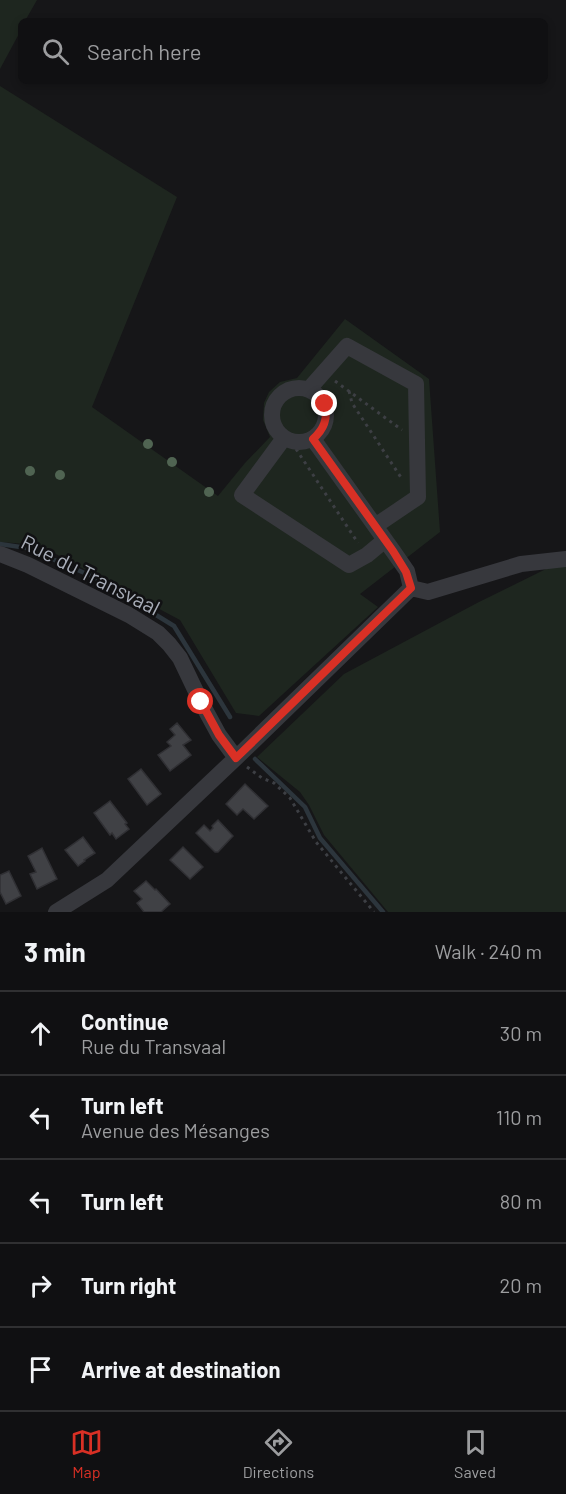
<!DOCTYPE html>
<html lang="en">
<head>
<meta charset="utf-8">
<style>
  body { margin:0; font-family:Barlow,sans-serif; background:#1e1e20; color:#f1f3f6 }
  .stop { position:absolute; width:18px; height:18px; margin:-14px; border:4px solid #d93025; border-radius:50%; background:#fff }
  .stop.end { background:#d93025; border-color:#fff; box-shadow:0 2px 6px #0008 }
  .list { margin:0; padding:0; list-style:none }
  h2 { display:flex; justify-content:space-between; align-items:center; height:78px; margin:0; padding:0 24px; font-size:26px }
  h2 small { font-size:20px; font-weight:400; color:#9c9d9f }
  .list li { display:grid; grid-template-columns:39px 1fr auto; gap:18px; align-items:center; box-sizing:border-box; height:84px; padding:0 24px; border-top:2px solid #303032 }
  .list b { display:block; font-size:22px; white-space:nowrap }
  .list p { margin:0; font-size:20px; white-space:nowrap; color:#9c9d9f }
  .list em { font-size:20px; font-style:normal; color:#9c9d9f }
  .icon { flex:none; width:33px; height:33px; fill:none; stroke:currentColor; stroke-width:2; stroke-linecap:round; stroke-linejoin:round }
  .map { position:relative; flex:none; width:566px; height:912px; overflow:hidden }
  .search { position:absolute; background:#101012; box-shadow:0 3px 9px #0003; left:18px; right:18px; top:18px; height:66px; display:flex; align-items:center; gap:15px; box-sizing:border-box; padding:0 21px; border-radius:9px; color:#9c9d9f; font-size:22px }
  .sheet { height:498px; background:#101012 }
  nav { display:flex; justify-content:space-around; align-items:center; box-sizing:border-box; height:84px; border-top:2px solid #303032; background:#101012; font-size:16px; color:#9c9d9f }
  nav a { display:grid; justify-items:center; gap:3px }
  nav .on { color:#d93025 }
  .map>svg:first-child { display:block }
  .green { fill:#1e261f }
  .lines { fill:none; stroke-linecap:round; stroke-linejoin:round }
  .stream { stroke:#2c353c; stroke-width:4.5 }
  .building { fill:#404145; stroke:#303034; stroke-width:1.5 }
  .path { stroke:#3d3f44; stroke-width:3; stroke-dasharray:3 4.5; stroke-linecap:butt }
  .minor { stroke:#37383d; stroke-width:16 }
  .tree { fill:#506452 }
  .route { stroke:#d93025; stroke-width:8 }
  .labels { text-anchor:middle; dominant-baseline:central; stroke-width:5; stroke-linejoin:round; paint-order:stroke }
  .street-label { font-size:21px; fill:#a8adb8; stroke:#111113 }
</style>
</head>
<body>
<div class="map">
<svg width="566" height="912" viewBox="0 0 566 912">
  <rect width="100%" height="100%" fill="#161618"/>
  <path class="green" d="M0,0H37L25,21H21V30L0,69Z
    M0,86L177,197L92,407L218,496L245,463L270,437L263,420L264,403L269,392L280,382L297,378L345,319L429,379L440,532L360,594L378,607L259,716L236,713L180,620L39,545L0,542Z
    M550,567H566V912H388L324,835L309,805L300,792L257,757L344,674L477,603Z"/>
  <g class="lines">
    <path class="stream" d="M0,544L27,548L96,578L174,626L230,717
      M255,759L305,807L320,838L383,912"/>
  </g>
  <path class="building" d="M177,723L191,740L183,745L191,755L170,771L158,755L171,746L167,742L175,735L170,729Z
    M141,769L161,794L147,805L128,779Z
    M245,784L268,806L254,819L243,809L237,815L226,804Z
    M110,801L127,823L125,824L129,829L116,839L112,833L110,835L94,813Z
    M218,820L233,836L218,852H215L196,833L204,825L210,831L213,828L212,826Z
    M83,837L95,853L84,860L85,861L78,866L65,850Z
    M183,847L203,867L190,879L170,860Z
    M42,848L57,879L37,889L30,874L36,872L28,856Z
    M9,871L21,896L6,904L0,892V875Z
    M146,881L155,890L156,889L170,904L161,912H144L137,903L142,899L134,891Z"/>
  <g class="lines">
    <path class="path" d="M335,381L402,430
      M349,391L352,403L402,479
      M296,449L358,543
      M247,767L262,778L274,783L290,798L316,842L374,912"/>
    <path class="minor" d="M272 415a27 27 0 1 1 54 0a27 27 0 1 1-54 0Z
      M309,389L347,346L416,384L418,497L375,526
      M284,438L242,495L349,565L367,555L385,540
      M313,439L393,551L407,571L411,588
      M0,554L28,565L129,615L158,633L169,644L180,658L201,702L219,735L236,758
      M56,912L107,880L236,758L411,588L428,592L521,564L566,559"/>
  </g>
  <g class="tree">
    <circle cx="148" cy="444" r="5"/>
    <circle cx="172" cy="462" r="5"/>
    <circle cx="30" cy="471" r="5"/>
    <circle cx="60" cy="475" r="5"/>
    <circle cx="209" cy="492" r="5"/>
  </g>
  <g class="lines">
    <path class="route" d="M201,702L219,735L236,758L411,588L406,572L393,551L313,439C324,429 328,419 325,404"/>
  </g>
  <g class="labels">
    <g class="street-label">
      <text transform="translate(91 574) rotate(27)">Rue du Transvaal</text>
    </g>
  </g>
</svg>
<div class="stop" style="left:201px;top:702px"></div>
<div class="stop end" style="left:325px;top:404px"></div>
<div class="search"><svg class="icon" aria-label="search" viewBox="0 0 24 24"><circle cx="10" cy="10" r="6"/><path d="M15 15l6 6"/></svg>Search here</div>
</div>
<section class="sheet">
<h2>3 min<small>Walk · 240 m</small></h2>
<ul class="list">
<li><svg class="icon" aria-label="ahead" viewBox="0 0 24 24"><path d="M12 20V5M6 11l6-6 6 6"/></svg><div><b>Continue</b><p>Rue du Transvaal</p></div><em>30 m</em></li>
<li><svg class="icon" aria-label="left" viewBox="0 0 24 24"><path d="M17 20v-9H6M10 6l-5 5 5 5"/></svg><div><b>Turn left</b><p>Avenue des Mésanges</p></div><em>110 m</em></li>
<li><svg class="icon" aria-label="left" viewBox="0 0 24 24"><path d="M17 20v-9H6M10 6l-5 5 5 5"/></svg><div><b>Turn left</b></div><em>80 m</em></li>
<li><svg class="icon" aria-label="right" viewBox="0 0 24 24"><path d="M7 20v-9h11M14 6l5 5-5 5"/></svg><div><b>Turn right</b></div><em>20 m</em></li>
<li><svg class="icon" aria-label="arrive" viewBox="0 0 24 24"><path d="M6 21V4h12l-3 4 3 4H6"/></svg><div><b>Arrive at destination</b></div></li>
</ul>
</section>
<nav>
<a class="on"><svg class="icon" aria-label="map" viewBox="0 0 24 24"><path d="M3 6l6-2 6 2 6-2v14l-6 2-6-2-6 2zM9 4v14M15 6v14"/></svg>Map</a>
<a><svg class="icon" aria-label="directions" viewBox="0 0 24 24"><path d="M12 3l9 9-9 9-9-9zM9 14v-3h6M13 9l2 2-2 2"/></svg>Directions</a>
<a><svg class="icon" aria-label="saved" viewBox="0 0 24 24"><path d="M7 4h10v16l-5-4-5 4z"/></svg>Saved</a>
</nav>
</body>
</html>
